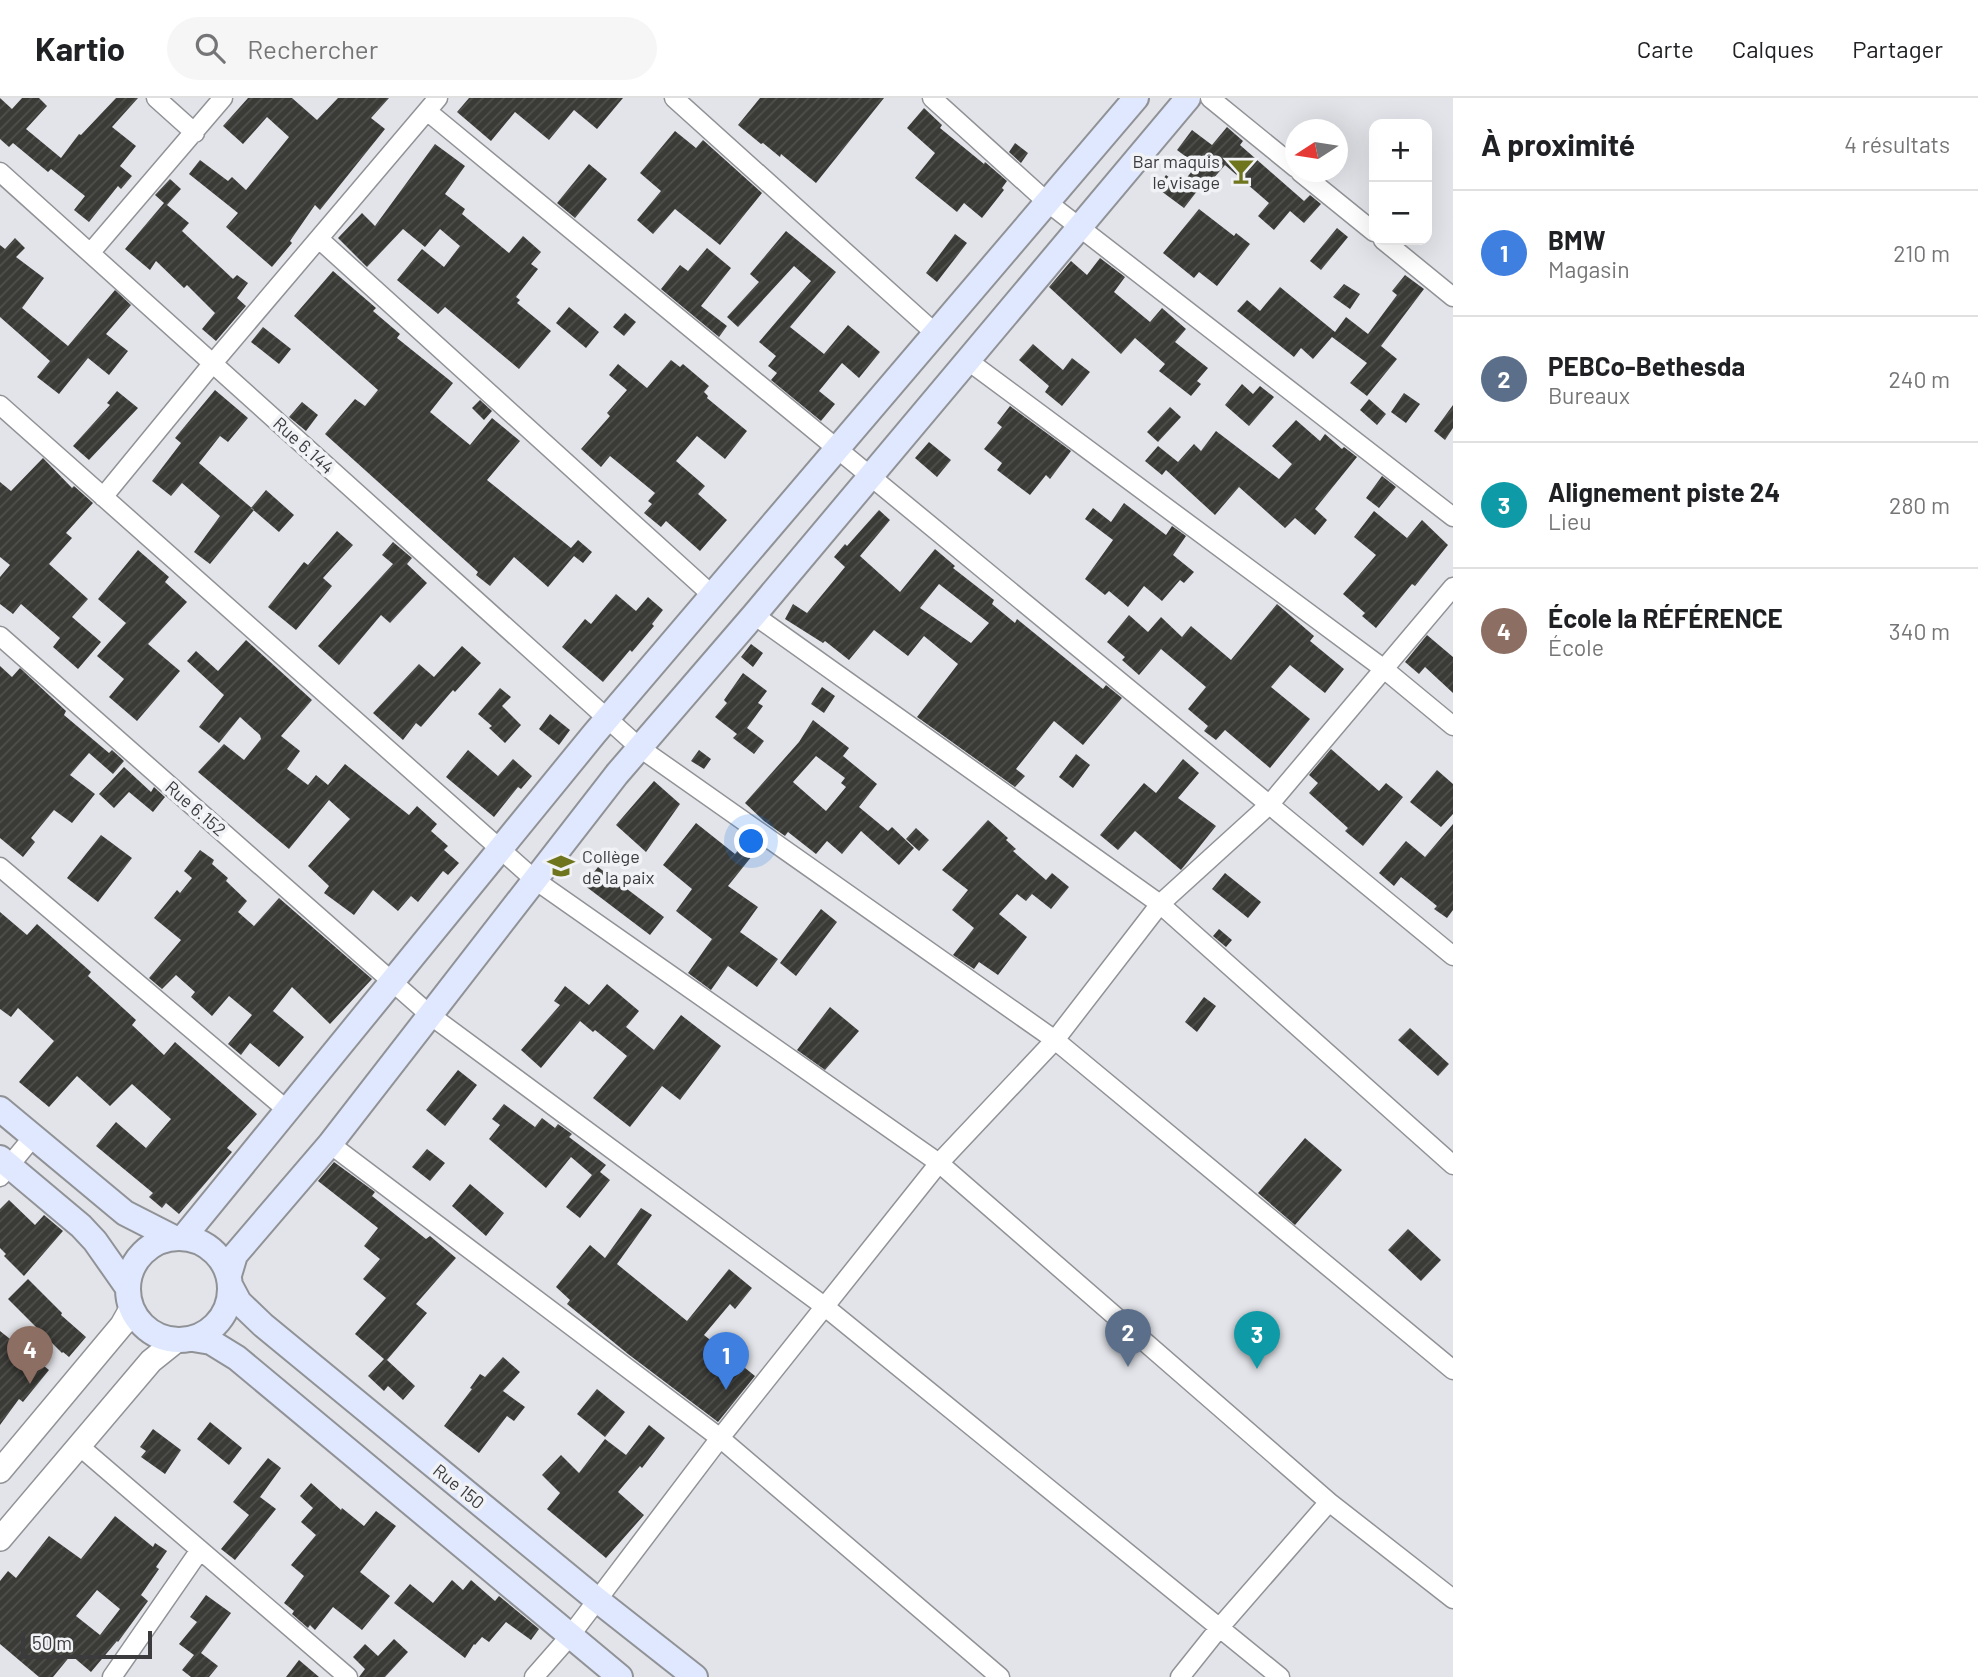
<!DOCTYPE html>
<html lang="fr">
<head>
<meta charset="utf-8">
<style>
  body { margin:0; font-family:Barlow,sans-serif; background:#f6f6f6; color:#202124 }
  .controls { position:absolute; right:21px; top:21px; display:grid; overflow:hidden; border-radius:14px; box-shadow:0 7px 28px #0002 }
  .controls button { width:63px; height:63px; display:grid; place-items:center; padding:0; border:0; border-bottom:2px solid #e0e0e0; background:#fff; color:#202124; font:35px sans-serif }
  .compass { position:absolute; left:1285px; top:21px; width:63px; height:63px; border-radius:50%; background:#fff; box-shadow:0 7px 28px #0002; rotate:258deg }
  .scale { position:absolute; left:21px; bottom:18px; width:131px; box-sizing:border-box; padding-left:7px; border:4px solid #3b3b3d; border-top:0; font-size:19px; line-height:24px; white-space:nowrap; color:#3b3b3d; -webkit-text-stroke:5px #f0f2f6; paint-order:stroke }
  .you { position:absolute; left:752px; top:744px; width:24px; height:24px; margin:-18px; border:5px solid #fff; border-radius:50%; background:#1a73e8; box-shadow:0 0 0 10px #1a73e833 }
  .badge { display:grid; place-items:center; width:46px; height:46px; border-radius:50%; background:#6f751d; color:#fff; font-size:23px; font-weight:700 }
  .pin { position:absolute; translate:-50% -58px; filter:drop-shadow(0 2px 4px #0008) }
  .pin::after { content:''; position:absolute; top:37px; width:24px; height:21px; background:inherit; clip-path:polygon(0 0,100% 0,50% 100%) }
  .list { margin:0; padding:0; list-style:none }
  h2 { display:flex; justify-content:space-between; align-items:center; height:91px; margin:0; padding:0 28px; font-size:30px }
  h2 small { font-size:23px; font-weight:400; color:#757577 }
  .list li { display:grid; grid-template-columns:46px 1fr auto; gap:21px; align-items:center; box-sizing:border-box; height:126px; padding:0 28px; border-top:2px solid #e0e0e0 }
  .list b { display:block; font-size:26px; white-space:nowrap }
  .list p { margin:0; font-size:23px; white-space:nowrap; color:#757577 }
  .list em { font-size:23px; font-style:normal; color:#757577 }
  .icon { flex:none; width:38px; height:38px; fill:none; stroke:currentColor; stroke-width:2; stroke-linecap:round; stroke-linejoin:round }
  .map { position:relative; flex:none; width:1453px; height:1579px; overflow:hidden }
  header { display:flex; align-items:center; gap:42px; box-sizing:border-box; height:98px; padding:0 35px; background:#fff; border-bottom:2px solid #e0e0e0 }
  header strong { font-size:33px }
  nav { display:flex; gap:38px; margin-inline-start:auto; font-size:24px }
  .search { width:490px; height:63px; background:#f6f6f6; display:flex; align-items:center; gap:18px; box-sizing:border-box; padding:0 24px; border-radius:38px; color:#757577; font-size:26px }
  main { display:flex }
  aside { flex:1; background:#fff }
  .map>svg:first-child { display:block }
  .building { fill:url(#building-hatch); fill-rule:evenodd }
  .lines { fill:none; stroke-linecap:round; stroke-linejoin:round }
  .minor-casing { stroke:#909296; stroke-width:21 }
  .tertiary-casing { stroke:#909296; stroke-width:26 }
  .secondary-casing { stroke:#909296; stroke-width:28 }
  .minor { stroke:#fff; stroke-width:18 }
  .tertiary { stroke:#fff; stroke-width:23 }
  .secondary { stroke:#dfe8fe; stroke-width:24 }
  .labels { text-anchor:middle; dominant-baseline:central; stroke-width:7; stroke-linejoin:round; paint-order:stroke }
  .poi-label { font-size:18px; fill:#3b3b3d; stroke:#f0f2f6; text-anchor:end }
  .street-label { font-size:18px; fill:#3b3b3d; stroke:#f0f2f6 }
</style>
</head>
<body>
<header>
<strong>Kartio</strong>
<div class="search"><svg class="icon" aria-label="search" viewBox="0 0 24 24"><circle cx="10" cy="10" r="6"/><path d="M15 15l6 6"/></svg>Rechercher</div>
<nav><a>Carte</a><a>Calques</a><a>Partager</a></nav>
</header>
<main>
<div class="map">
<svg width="1453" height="1579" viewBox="0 0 1453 1579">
  <defs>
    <pattern id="building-hatch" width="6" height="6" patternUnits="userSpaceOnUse" patternTransform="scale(1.75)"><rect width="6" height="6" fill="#3a3b37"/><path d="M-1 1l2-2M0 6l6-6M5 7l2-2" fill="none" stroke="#4f504c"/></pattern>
  </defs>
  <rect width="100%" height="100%" fill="#e2e4e9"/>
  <path class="building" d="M0,0L12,11L22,0H39L47,8L26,31L61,60L79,36L81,37L116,0H138L112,29L136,48L120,68L132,78L121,91L118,88L89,124L74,112L85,98L51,71L48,74L13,45L9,49L0,41Z
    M248,0H292L317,22L338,0H389L371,20L385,31L320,112L315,107L290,143L292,145L272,169L226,129L238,115L189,76L200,62L228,83L232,79L246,92L289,39L267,19L243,46L223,28Z
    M469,0H623L597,31L574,12L549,42L515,14L491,43L457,14Z
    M760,0H884L816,85L781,56L780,59L763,45L761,46L738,27Z
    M924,10L942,27L940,30L984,66L985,64L1007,83L1002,90L1004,92L982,120L964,105L957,114L915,80L935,55L907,30Z
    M1227,29L1243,43L1240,47L1304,103L1310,97L1321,106L1304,125L1290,113L1274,132L1258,118L1269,105L1225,67L1212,82L1208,79L1184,110L1157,90L1166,77L1180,88L1197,67L1177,52L1192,32L1212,47Z
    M675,33L696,50L703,42L762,95L720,147L675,111L653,136L637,122L661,93L640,75Z
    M1015,45L1028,55L1021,65L1009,54Z
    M435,46L465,68L445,96L465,111L462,116L509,155L523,138L541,154L531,166L538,171L516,199L520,202L517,205L551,233L519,271L445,209L438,216L397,182L422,151L444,169L460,148L440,131L425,149L403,131L367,169L338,140L362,115L375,128Z
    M589,66L607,81L575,120L557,105Z
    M170,81L181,91L167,107L189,125L182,133L233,181L237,177L248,185L237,200L246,208L216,243L202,231L215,215L187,187L184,190L156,163L150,172L125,151L164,105L155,97Z
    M1199,111L1234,138L1236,135L1250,146L1217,188L1199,174L1194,180L1163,155Z
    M1337,130L1348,139L1321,172L1310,163Z
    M786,133L836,174L790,229L824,256L848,227L880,254L859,280L842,265L819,293L835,306L821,323L771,282L777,275L768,268L776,258L759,244L811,183L794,168L738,229L727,219L759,184L750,176Z
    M955,136L967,145L937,184L926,175Z
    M15,140L25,150L16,159L44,180L22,210L68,248L115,192L131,207L106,236L128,253L109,277L88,260L59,296L37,279L50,263L0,219V147L5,151Z
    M707,150L731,170L701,208L727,228L719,239L661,191L680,167L688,173Z
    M1100,160L1125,179L1114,194L1150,224L1162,210L1186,231L1175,244L1208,270L1197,283L1201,286L1191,298L1159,273L1165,266L1135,240L1121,256L1049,189L1071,163L1087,177Z
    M333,173L376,210L373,213L400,236L397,240L453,285L430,314L470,347L492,320L520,343L487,382L571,450L578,442L592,454L583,465L574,458L548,489L514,459L490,488L476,477L478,474L325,336L355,301L365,308L378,292L294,218Z
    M1405,177L1424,191L1381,248L1397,261L1367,298L1350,285L1367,265L1332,239L1313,261L1301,250L1294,259L1237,213L1247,202L1260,213L1280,189L1335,234L1346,219L1368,236L1397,197L1392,193Z
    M1344,186L1360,196L1350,211L1333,199Z
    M569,209L599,234L586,250L556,225Z
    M625,215L636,224L624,238L613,229Z
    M263,229L291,251L279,266L251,244Z
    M1033,246L1063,272L1072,260L1090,274L1062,308L1045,294L1049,288L1019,262Z
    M671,262L680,269L683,266L709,288L704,294L708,298L707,300L747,333L725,361L697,338L676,363L705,388L698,396L727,422L700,453L666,423L661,429L644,415L652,406L648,403L655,395L610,358L601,369L581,351L610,318L607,315L627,292L609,277L618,266L647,290Z
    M1242,286L1253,296L1260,288L1274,299L1249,328L1225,307Z
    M215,292L248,320L228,344L220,338L199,365L254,412L210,466L194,454L220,418L182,385L171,398L152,383L181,345L175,340Z
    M117,293L138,310L89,362L73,348L110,307L107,305Z
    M1404,295L1420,306L1406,325L1391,314Z
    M1369,301L1386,316L1377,327L1360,312Z
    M480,302L492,313L484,322L472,310Z
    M302,304L318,317L306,333L289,319Z
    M1453,307V330L1445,342L1434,333Z
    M1010,308L1071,353L1050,381L1046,377L1030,397L997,372L1002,365L984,351L1002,329L997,325Z
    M1170,309L1181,319L1158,344L1147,334Z
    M1296,322L1320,343L1325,336L1342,351L1344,349L1357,359L1315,411L1327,422L1315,437L1295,420L1285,430L1239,389L1215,417L1166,372L1162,377L1145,363L1158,348L1178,364L1194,346L1201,353L1216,333L1279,381L1292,366L1272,348Z
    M929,344L951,362L937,379L915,360Z
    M43,360L72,390L74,388L93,405L66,435L72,440L49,466L88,501L72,519L101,544L78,571L53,549L60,540L21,506L13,516L0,506V479L10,467L0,459V384L11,393Z
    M1382,378L1396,389L1379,410L1366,400Z
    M266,392L294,417L279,434L251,410Z
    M1124,405L1166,437L1172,428L1186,438L1173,457L1194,474L1184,485L1180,482L1162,503L1144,488L1128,509L1109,493L1105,497L1085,481L1113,442L1085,421L1093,410L1111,424Z
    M879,412L890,422L860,458L900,494L935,451L955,468L953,470L994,502L992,506L1015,525L1017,521L1103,591L1106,587L1122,600L1083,647L1054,623L1016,671L1025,678L1015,689L917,619L958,566L924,538L908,558L874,532L849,562L825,543L823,545L785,521L793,506L807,515L845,469L834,459L845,446L847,448ZM939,486L989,525L971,545L920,510Z
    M1374,413L1407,440L1422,422L1448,447L1415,488L1412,486L1376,530L1362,518L1365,515L1343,496L1376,457L1354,439Z
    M337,433L353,447L323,480L332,488L296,532L268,509L304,464L308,467Z
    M393,444L412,460L407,466L427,485L390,525L381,517L339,567L318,548L393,466L382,457Z
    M138,452L169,479L165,484L187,504L148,546L180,573L137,623L109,599L124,581L97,558L126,525L98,501Z
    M616,496L636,513L648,499L663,512L652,526L654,528L632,554L630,552L603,584L562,549L585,521L591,526Z
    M1277,506L1314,538L1310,543L1344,571L1325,595L1290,567L1271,589L1310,621L1270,670L1225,632L1216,642L1204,633L1208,628L1188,611L1206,589L1161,551L1139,577L1122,562L1125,559L1107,544L1129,517L1148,534L1161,519L1182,539L1191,528L1231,562Z
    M1427,537L1453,559V595L1425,569L1419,576L1405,564Z
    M246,542L312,602L281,638L300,653L287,671L308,687L316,677L328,687L345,666L409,717L417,708L437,726L431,733L448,748L444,752L459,765L448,777L443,773L418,804L411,798L398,813L373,792L354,817L324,795L329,788L308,768L350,721L329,702L289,751L198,674L224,646L244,662L261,641L260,637L240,619L219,645L199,629L224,597L187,563L196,553L218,573Z
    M751,546L763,555L753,569L741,559Z
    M462,548L481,565L455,594L453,592L421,629L416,625L403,642L373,615L419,566L434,579Z
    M0,568L12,579L20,570L66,613L64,617L109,655L112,652L124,663L113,676L89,655L70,677L95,696L72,725L54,712L31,740L35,744L23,759L0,740Z
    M743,575L767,593L758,605L763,608L747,630L764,643L754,656L733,640L737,636L715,619L727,605L724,602Z
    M822,589L835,598L824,615L811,606Z
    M500,590L511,599L502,608L521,627L505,645L489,630L492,628L478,616Z
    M550,616L570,632L559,647L539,631Z
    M813,622L849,650L843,658L877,686L859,709L888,733L892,729L914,750L899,767L861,733L842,756L827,743L816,756L788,734L785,738L764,723L745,705L799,644ZM816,658L845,680L841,685L846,689L826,713L793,684Z
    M1331,651L1379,693L1386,685L1403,699L1363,748L1345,733L1348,730L1309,695L1318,685L1309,677Z
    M468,652L498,678L513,661L532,678L521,691L518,689L494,719L446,679Z
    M699,652L711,661L704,671L691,663Z
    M1076,656L1090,667L1073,690L1059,679Z
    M1183,661L1199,675L1178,700L1216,728L1181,772L1135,733L1118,752L1100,737L1144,685L1156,695Z
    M124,669L151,694L154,689L165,699L153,714L129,694L114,710L99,696Z
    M1437,672L1453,686V716L1441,729L1410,704Z
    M654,683L680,706L646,754L616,727Z
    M988,722L1008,740L1006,742L1016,751L1013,753L1046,782L1052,775L1069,789L1051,811L1032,796L1026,803L1017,796L999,816L1027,839L998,877L979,864L974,871L953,857L974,830L952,812L968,792L942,772Z
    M696,725L735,756L745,744L756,753L728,788L758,809L740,834L778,861L757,889L728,868L711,892L688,875L712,841L676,813L692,791L663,767Z
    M1453,726V812L1447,820L1434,811L1437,808L1401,779L1394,788L1379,775L1406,743L1425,759Z
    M916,730L929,742L919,753L906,741Z
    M101,737L132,760L98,804L67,780Z
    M200,752L214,762L212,766L228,780L226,783L247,803L238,814L254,828L279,800L372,881L330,926L292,889L273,913L304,939L279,969L250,945L241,957L228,946L252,917L229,898L212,918L191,899L195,894L176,877L162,891L149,880L181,842L154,820L177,792L180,795L192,780L184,773Z
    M598,769L664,819L650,837L584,787Z
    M1225,775L1261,804L1248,820L1212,791Z
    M821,811L837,824L796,878L780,865Z
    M0,814L27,837L37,826L91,874L88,878L136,922L132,927L164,957L175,944L257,1016L227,1050L232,1054L179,1116L166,1105L162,1110L149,1099L153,1095L96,1048L116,1024L146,1050L171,1021L132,986L110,1008L77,978L49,1009L19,984L54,943L18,910L11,919L0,911Z
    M1219,831L1232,842L1226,849L1213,838Z
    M607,886L639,913L626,929L654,952L681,917L721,948L680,1002L662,988L630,1029L593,1000L627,958L595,932L593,934L580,923L541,970L521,952L560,907L554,903L565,888L589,907Z
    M1204,899L1216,908L1197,934L1185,924Z
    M830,909L859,933L825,972L797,952Z
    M1410,930L1449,966L1438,978L1398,942Z
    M458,972L477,987L445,1028L426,1012Z
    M504,1006L535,1029L542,1020L555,1030L558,1026L572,1036L569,1039L606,1067L600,1074L610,1082L580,1120L566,1109L592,1077L571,1059L546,1090L489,1041L500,1027L492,1021Z
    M1305,1040L1342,1072L1295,1127L1258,1095Z
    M427,1051L445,1065L430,1083L412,1069Z
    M334,1064L375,1094L372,1098L426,1141L430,1138L456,1160L416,1206L427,1215L387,1262L415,1288L403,1302L388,1288L384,1293L368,1278L384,1261L355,1236L386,1200L363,1181L380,1161L364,1148L378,1130L318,1083Z
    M470,1086L504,1115L486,1138L452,1108Z
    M9,1102L35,1127L44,1117L63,1133L24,1178L4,1158L6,1156L0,1150V1111Z
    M641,1110L652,1117L617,1166L687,1223L729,1171L752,1190L735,1211L730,1206L704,1237L755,1278L718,1324L628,1256L567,1206L570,1202L556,1189L590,1147L605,1160Z
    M1408,1131L1441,1162L1421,1183L1388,1152Z
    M28,1181L62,1215L61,1217L86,1239L69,1259L63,1254L62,1255L8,1201Z
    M0,1233L49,1272L23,1304L19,1301L0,1327Z
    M503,1259L520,1274L503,1293L525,1309L514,1323L507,1318L479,1355L444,1328L472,1291L470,1290L480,1276L485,1279Z
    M597,1291L625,1314L605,1339L577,1316Z
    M210,1324L242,1350L229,1367L197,1341Z
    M649,1327L665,1340L642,1370L640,1368L618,1394L644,1417L606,1460L547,1411L560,1395L542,1377L561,1357L579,1375L605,1341L626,1357Z
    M153,1331L181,1352L165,1376L141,1359L146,1353L140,1349Z
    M268,1360L281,1370L260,1399L276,1411L235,1462L221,1451L249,1417L233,1404Z
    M311,1385L341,1412L342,1410L364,1428L376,1413L396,1428L360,1474L390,1498L362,1532L333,1509L315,1532L310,1527L308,1530L292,1516L294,1513L284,1505L304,1478L291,1467L316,1437L301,1424L313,1410L300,1398Z
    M115,1418L153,1449L155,1445L167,1453L156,1469L159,1471L141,1497L148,1503L118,1544L117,1543L91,1574L71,1557L53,1579H39L0,1546V1483L8,1473L16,1480L49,1438L81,1461ZM97,1492L120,1511L100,1537L76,1518Z
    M452,1482L463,1492L471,1482L495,1503L499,1498L539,1531L531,1542L506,1524L489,1544L482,1539L475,1547L474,1546L465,1560L394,1505L410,1486L433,1505Z
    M206,1497L231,1515L201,1555L218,1568L209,1579H191L182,1572L194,1557L179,1546L197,1524L190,1519Z
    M394,1541L408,1554L385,1579H359L365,1571L353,1559L365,1546L378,1558Z
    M299,1562L319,1579H286Z"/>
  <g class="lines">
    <defs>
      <path id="minor" d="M156,0L195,35
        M674,0L935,235
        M932,0L1047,104L1453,419
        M1210,0L1296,70
        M427,13L1453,858
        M0,74L640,650L1055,942L1453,1272
        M1300,74L1374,134
        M319,141L712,497
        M1383,142L1453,199
        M91,154L223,0
        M967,262L1384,571L1453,628
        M0,307L535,782L939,1065L1329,1404L1453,1501
        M103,399L213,265L438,0
        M754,517L1160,806L1453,1067
        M0,538L430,917L824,1208L1280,1579
        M0,769L287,1012
        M330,1046L720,1340L1000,1579
        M0,1079L33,1039
        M78,1347L348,1579
        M112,1579L200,1452
        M534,1579L570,1538L720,1340L939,1065L1055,942L1160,806L1269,707L1453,489
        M1180,1579L1220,1529L1329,1404"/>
      <path id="tertiary" d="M0,1373L122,1227L131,1211
        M0,1441L151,1263L176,1243"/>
      <path id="secondary" d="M0,1011L125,1115L174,1140
        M0,1060L81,1128L95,1143L128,1190
        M128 1191a51 51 0 1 1 102 0a51 51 0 1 1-102 0Z
        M183,1140L594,636L1136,0
        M229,1177L235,1157L330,1046L617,676L754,517L1188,0
        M231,1189L239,1204L263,1227L596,1501L695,1579
        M193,1241L211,1244L237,1260L620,1579"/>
    </defs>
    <use href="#minor" class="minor-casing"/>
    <use href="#tertiary" class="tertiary-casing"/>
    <use href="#secondary" class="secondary-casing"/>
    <use href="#minor" class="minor"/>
    <use href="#tertiary" class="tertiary"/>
    <use href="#secondary" class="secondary"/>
  </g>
  <defs>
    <symbol id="bar-bare" viewBox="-9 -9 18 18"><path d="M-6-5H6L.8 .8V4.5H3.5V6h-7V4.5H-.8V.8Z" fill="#6f751d" stroke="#f0f2f6" stroke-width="2.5" paint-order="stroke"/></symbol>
    <symbol id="school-bare" viewBox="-9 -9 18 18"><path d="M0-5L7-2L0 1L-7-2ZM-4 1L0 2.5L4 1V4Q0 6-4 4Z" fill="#6f751d" stroke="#f0f2f6" stroke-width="2.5" paint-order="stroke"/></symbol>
  </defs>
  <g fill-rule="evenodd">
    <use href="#bar-bare" x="1222" y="54" width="38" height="38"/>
    <use href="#school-bare" x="542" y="749" width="38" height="38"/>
  </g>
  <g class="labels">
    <g class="poi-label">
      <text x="1220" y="63">Bar maquis<tspan x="1220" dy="21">le visage</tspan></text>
      <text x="582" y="758" text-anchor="start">Collège<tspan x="582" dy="21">de la paix</tspan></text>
    </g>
    <g class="street-label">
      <text transform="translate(304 347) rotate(42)">Rue 6.144</text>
      <text transform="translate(196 710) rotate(41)">Rue 6.152</text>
      <text transform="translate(459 1388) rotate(39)">Rue 150</text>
    </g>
  </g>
</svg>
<div class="controls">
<button>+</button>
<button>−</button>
</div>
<svg class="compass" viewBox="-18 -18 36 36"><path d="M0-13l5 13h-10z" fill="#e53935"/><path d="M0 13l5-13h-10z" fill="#757577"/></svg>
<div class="scale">50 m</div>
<div class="you"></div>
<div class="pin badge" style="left:726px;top:1292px;background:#3f7fe0">1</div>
<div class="pin badge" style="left:1128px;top:1269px;background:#5c6f8a">2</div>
<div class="pin badge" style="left:1257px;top:1271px;background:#0f9aa8">3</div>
<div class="pin badge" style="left:30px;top:1286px;background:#8d6e63">4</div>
</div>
<aside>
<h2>À proximité<small>4 résultats</small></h2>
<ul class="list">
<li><span class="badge" style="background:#3f7fe0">1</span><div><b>BMW</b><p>Magasin</p></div><em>210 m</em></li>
<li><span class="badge" style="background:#5c6f8a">2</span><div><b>PEBCo-Bethesda</b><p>Bureaux</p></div><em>240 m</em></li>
<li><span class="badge" style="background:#0f9aa8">3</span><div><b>Alignement piste 24</b><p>Lieu</p></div><em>280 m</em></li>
<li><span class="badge" style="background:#8d6e63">4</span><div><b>École la RÉFÉRENCE</b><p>École</p></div><em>340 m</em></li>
</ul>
</aside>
</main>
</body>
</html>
